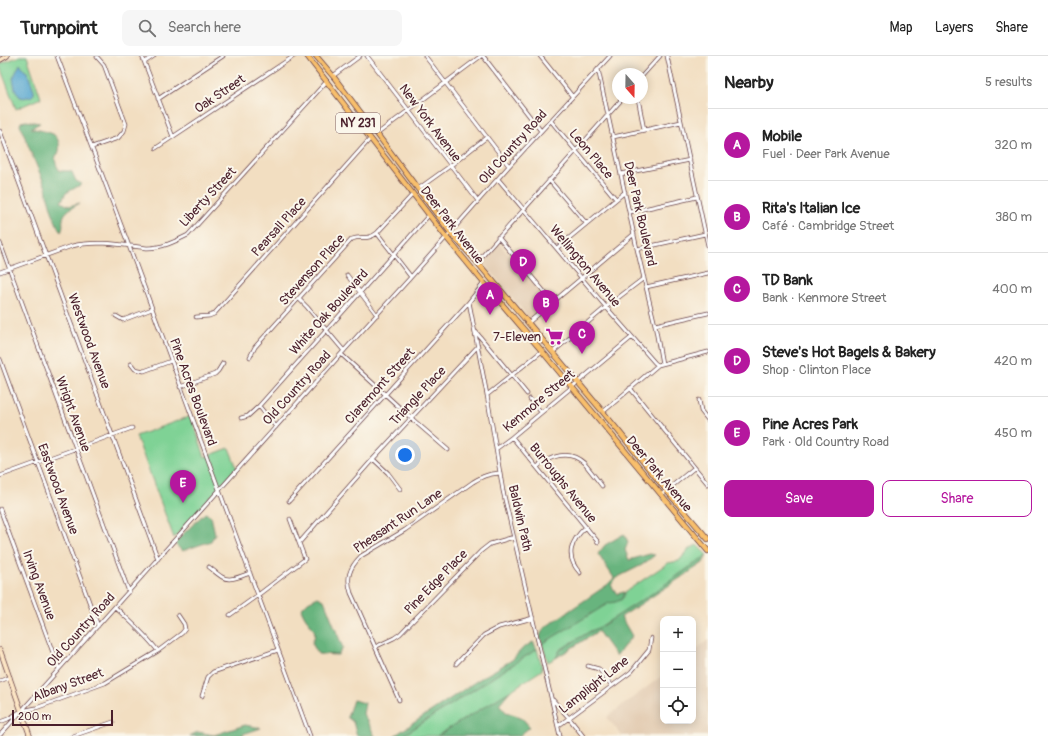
<!DOCTYPE html>
<html lang="en">
<head>
<meta charset="utf-8">
<style>
  body { margin:0; font-family:Pangolin,sans-serif; background:#f6f6f6; color:#222 }
  .controls { position:absolute; right:12px; bottom:12px; display:grid; overflow:hidden; border-radius:8px; box-shadow:0 2px 10px #0003 }
  .controls button { width:36px; height:36px; display:grid; place-items:center; padding:0; border:0; border-bottom:1px solid #e0e0e0; background:#fff; color:#222; font:20px sans-serif }
  .compass { position:absolute; left:612px; top:12px; width:36px; height:36px; border-radius:50%; background:#fff; box-shadow:0 2px 10px #0003; rotate:160deg }
  .scale { position:absolute; left:12px; bottom:10px; width:101px; box-sizing:border-box; padding-left:4px; border:2px solid #4a1f2b; border-top:0; font-size:11px; line-height:14px; white-space:nowrap; color:#4a1f2b; -webkit-text-stroke:3px #fbf7ec; paint-order:stroke }
  .you { position:absolute; left:405px; top:399px; width:14px; height:14px; margin:-10px; border:3px solid #fff; border-radius:50%; background:#1a73e8; box-shadow:0 0 0 6px #1a73e833 }
  .badge { display:grid; place-items:center; width:26px; height:26px; border-radius:50%; background:#b5179e; color:#fff; font-size:13px; font-weight:700 }
  .pin { position:absolute; translate:-50% -33px; filter:drop-shadow(0 1px 2px #0008) }
  .pin::after { content:''; position:absolute; top:21px; width:14px; height:12px; background:inherit; clip-path:polygon(0 0,100% 0,50% 100%) }
  .list { margin:0; padding:0; list-style:none }
  h2 { display:flex; justify-content:space-between; align-items:center; height:52px; margin:0; padding:0 16px; font-size:17px }
  h2 small { font-size:13px; font-weight:400; color:#767676 }
  .list li { display:grid; grid-template-columns:26px 1fr auto; gap:12px; align-items:center; box-sizing:border-box; height:72px; padding:0 16px; border-top:1px solid #e0e0e0 }
  .list b { display:block; font-size:15px; white-space:nowrap }
  .list p { margin:0; font-size:13px; white-space:nowrap; color:#767676 }
  .list em { font-size:13px; font-style:normal; color:#767676 }
  .actions { display:flex; gap:8px; padding:12px 16px }
  .actions a { flex:1; padding:9px 0; border:1px solid #b5179e; border-radius:8px; text-align:center; font-size:14px; color:#b5179e }
  .actions .main { background:#b5179e; color:#fff }
  .icon { flex:none; width:22px; height:22px; fill:none; stroke:currentColor; stroke-width:2; stroke-linecap:round; stroke-linejoin:round }
  .map { position:relative; flex:none; width:708px; height:680px; overflow:hidden }
  header { display:flex; align-items:center; gap:24px; box-sizing:border-box; height:56px; padding:0 20px; background:#fff; border-bottom:1px solid #e0e0e0 }
  header strong { font-size:19px }
  nav { display:flex; gap:22px; margin-inline-start:auto; font-size:14px }
  .search { width:280px; height:36px; background:#f6f6f6; display:flex; align-items:center; gap:10px; box-sizing:border-box; padding:0 14px; border-radius:8px; color:#767676; font-size:15px }
  main { display:flex }
  aside { flex:1; background:#fff }
  .map>svg:first-child { display:block }
  .built { fill:#e3ccb2 }
  .green { fill:#7fd295; stroke:#647860 }
  .forest { fill:#67b47e; stroke:#586a54 }
  .water { fill:#55a6cf; stroke:#50627d }
  .lines { fill:none; stroke-linecap:round; stroke-linejoin:round }
  .street-casing { stroke:#633c42; stroke-width:4.5 }
  .secondary-casing { stroke:#633c42; stroke-width:5.5 }
  .primary-casing { stroke:#633c42; stroke-width:6 }
  .street { stroke:#fff; stroke-width:3 }
  .secondary { stroke:#fce5c4; stroke-width:4 }
  .primary { stroke:#f8bf6c; stroke-width:4.5 }
  .labels { text-anchor:middle; dominant-baseline:central; stroke-width:4; stroke-linejoin:round; paint-order:stroke }
  .shield { fill:#fbf7ec; stroke:#7f6065; stroke-width:1 }
  .shield-label { font-size:12px; font-weight:bold; fill:#4a1f2b }
  .street-label { font-size:13px; fill:#4a1f2b; stroke:#fbf7ec }
  .poi-label { font-size:13px; fill:#4a1f2b; stroke:#fbf7ec; text-anchor:end }
</style>
</head>
<body>
<header>
<strong>Turnpoint</strong>
<div class="search"><svg class="icon" aria-label="search" viewBox="0 0 24 24"><circle cx="10" cy="10" r="6"/><path d="M15 15l6 6"/></svg>Search here</div>
<nav><a>Map</a><a>Layers</a><a>Share</a></nav>
</header>
<main>
<div class="map">
<svg width="708" height="680" viewBox="0 0 708 680">
  <rect width="100%" height="100%" fill="#fbf7ec"/>
  <filter id="ink" filterUnits="userSpaceOnUse"><feTurbulence type="fractalNoise" baseFrequency=".025" numOctaves="2"/><feDisplacementMap in="SourceGraphic" scale="8" xChannelSelector="R" yChannelSelector="G"/><feConvolveMatrix kernelMatrix="1 2 1 2 8 2 1 2 1" color-interpolation-filters="sRGB"/></filter>
  <filter id="wash" filterUnits="userSpaceOnUse"><feTurbulence type="fractalNoise" baseFrequency=".012" numOctaves="4" result="noise"/><feDisplacementMap in="SourceGraphic" scale="16" xChannelSelector="R" yChannelSelector="G"/><feGaussianBlur stdDeviation="0.9" result="paint"/><feColorMatrix in="noise" values="0 0 0 0 0 0 0 0 0 0 0 0 0 0 0 0 0 1.4 0 .05"/><feComposite in="paint" operator="in"/></filter>
  <g filter="url(#wash)">
    <rect width="100%" height="100%" fill="#f2dec1"/>
    <path class="built" d="M498,186L549,246L529,262L481,204Z
      M708,584V680H622L607,661L663,619V665H693V596Z"/>
    <path class="green" d="M20,0H27L41,42L16,53L0,11V8Z
      M191,360L205,401L229,392L237,412L174,482L136,380Z
      M697,489L707,499L653,537L600,571L589,576L560,594L556,602L548,606L542,588L609,546L622,543L625,536L668,507L679,505L689,493Z
      M537,593L542,611V614L510,635L437,680H402Z"/>
    <path class="forest" d="M26,65L40,67L31,72C38,74 46,75 53,78C59,82 61,91 58,98C57,99 56,99 56,100C54,105 57,111 60,115H69L72,116L76,125L82,128L66,137L61,146L69,150L80,147C73,151 64,155 63,163C62,168 64,171 61,176C54,165 51,151 47,138C47,135 46,132 45,129C36,109 28,89 20,69L21,66Z
      M205,457L211,460L215,478L211,485L182,495L175,488L179,482Z
      M624,478L628,486L625,494L629,504L650,498L655,499L642,509L616,522L611,529L617,538L624,536L622,543L616,546L609,547L542,588L540,580L544,572L607,529L614,522L598,498L605,489Z
      M707,499L703,507L621,561L632,580L616,600L598,575L556,602L560,594L589,576L600,571L653,537Z
      M318,541L324,544L343,592L338,599L318,598L312,587C317,576 315,575 308,565C305,562 303,557 301,553L308,546Z
      M533,586L537,593L402,680H394L478,624L512,604L523,592Z
      M510,635L499,648L506,656L521,661L530,671L519,680H437Z
      M353,644L365,647L363,658L375,680H357L353,666L347,661Z
      M245,669L261,672L243,678V680H189L198,676L214,679Z"/>
    <path class="water" d="M20,8L24,14L27,16L34,34V38L32,40L29,41L22,42L19,40L15,33L13,22Z"/>
  </g>
  <g filter="url(#ink)">
    <g class="lines">
      <defs>
        <path id="street" d="M57,0L129,190L310,680
          M142,0L173,81
          M367,0L478,145
          M425,0L509,110
          M483,0L541,75
          M540,0L572,40
          M667,0L708,190
          M145,6L154,0
          M598,13L637,193L655,269L662,308
          M333,20L360,0
          M642,20L660,0
          M638,42L644,74
          M158,43L223,0
          M551,65L616,143
          M0,75L158,503
          M377,78L481,0
          M613,81L681,66
          M92,91L118,82L124,75L126,68L104,9L97,1
          M156,92L294,0
          M621,118L690,104
          M498,123L606,251L655,307L658,309
          M549,124L586,167
          M418,133L450,110L487,81
          M630,156L697,141
          M377,177L411,221
          M498,181L553,246
          M0,187L129,536
          M557,192L625,136
          M637,193L705,178
          M477,206L623,42
          M0,216L72,190C96,184 122,189 147,192C162,192 174,186 188,179L327,25
          M347,219L377,259
          M646,231L708,217
          M299,243L307,251L344,295
          M469,246L487,339L503,435L560,680
          M116,260L123,264L152,253
          M196,261L209,260L214,258L370,83
          M528,267L634,178
          M655,269L708,257
          M476,276L527,338
          M553,296L606,251L644,222
          M341,298L411,362L448,394
          M250,301L255,291L352,183C362,179 367,185 377,177L413,138
          M0,303L98,570
          M131,308L135,313L144,315L171,305
          M180,331L215,318L218,315L223,307
          M630,332L708,428
          M487,339L542,295
          M530,343L541,356
          M699,344L701,355L708,364
          M259,350L276,371
          M603,356L658,309L708,296
          M241,362L248,360L259,350L429,159
          M512,381L598,486
          M496,393L512,381L632,281
          M373,403L388,417L400,433
          M537,411C550,400 569,393 584,407C590,414 596,422 602,430
          M0,420L132,372
          M661,439L694,412
          M289,445L469,246L484,227
          M0,453L59,613
          M290,463L299,487L373,403L478,290
          M209,511C213,514 217,518 222,521C230,526 241,520 250,517
          M580,517C565,501 570,485 586,471
          M115,551C130,565 145,578 158,595
          M230,559L258,539L305,503L299,487
          M375,591L394,582L400,578L481,495L490,488L514,481
          M456,608L484,579L499,571L533,562
          M588,610L599,613L612,630
          M0,625L10,621
          M202,640L208,621L213,616L278,594
          M399,644L351,537C346,522 349,512 361,500L405,474L473,426C483,420 488,418 500,417
          M553,644L569,662L583,680
          M0,666L8,663L21,655L36,652L105,627L158,595L182,577L185,573L184,568L178,559
          M558,670L631,616L649,594L651,582
          M0,679L341,298L411,221L509,110L610,0
          M73,680L113,666"/>
        <path id="secondary" d="M0,4L7,0
          M0,594L30,680"/>
        <path id="primary" d="M307,0L446,181L484,227L542,295L708,495
          M316,0L333,20L377,78L450,176L477,206L603,356L667,435L708,483"/>
      </defs>
      <use href="#street" class="street-casing"/>
      <use href="#secondary" class="secondary-casing"/>
      <use href="#primary" class="primary-casing"/>
      <use href="#street" class="street"/>
      <use href="#secondary" class="secondary"/>
      <use href="#primary" class="primary"/>
    </g>
  </g>
  <defs>
    <symbol id="supermarket-bare" viewBox="-9 -9 18 18"><path d="M-6-5.5h2.5l.6 2H6L4.5 2H-2.5L-4.4-4H-6ZM-1.5 3.2a1.3 1.3 0 1 0 .1 0ZM3 3.2a1.3 1.3 0 1 0 .1 0Z" fill="#b5179e" stroke="#fbf7ec" stroke-width="2.5" paint-order="stroke"/></symbol>
  </defs>
  <g fill-rule="evenodd">
    <use href="#supermarket-bare" x="542" y="268" width="25" height="25"/>
  </g>
  <g class="labels">
    <rect class="shield" x="336" y="57" width="44" height="20" rx="3"/>
    <g class="shield-label">
      <text x="358" y="67">NY 231</text>
    </g>
    <g class="street-label">
      <text transform="translate(220 38) rotate(-34)">Oak Street</text>
      <text transform="translate(430 67) rotate(53)">New York Avenue</text>
      <text transform="translate(513 91) rotate(-48)">Old Country Road</text>
      <text transform="translate(591 98) rotate(50)">Leon Place</text>
      <text transform="translate(208 141) rotate(-47)">Liberty Street</text>
      <text transform="translate(640 158) rotate(77)">Deer Park Boulevard</text>
      <text transform="translate(452 169) rotate(52)">Deer Park Avenue</text>
      <text transform="translate(279 171) rotate(-48)">Pearsall Place</text>
      <text transform="translate(585 210) rotate(50)">Wellington Avenue</text>
      <text transform="translate(312 214) rotate(-48)">Stevenson Place</text>
      <text transform="translate(329 256) rotate(-48)">White Oak Boulevard</text>
      <text transform="translate(89 285) rotate(70)">Westwood Avenue</text>
      <text transform="translate(380 330) rotate(-48)">Claremont Street</text>
      <text transform="translate(297 332) rotate(-48)">Old Country Road</text>
      <text transform="translate(193 336) rotate(70)">Pine Acres Boulevard</text>
      <text transform="translate(418 340) rotate(-47)">Triangle Place</text>
      <text transform="translate(539 345) rotate(-40)">Kenmore Street</text>
      <text transform="translate(73 358) rotate(70)">Wright Avenue</text>
      <text transform="translate(659 418) rotate(50)">Deer Park Avenue</text>
      <text transform="translate(563 427) rotate(51)">Burroughs Avenue</text>
      <text transform="translate(58 433) rotate(70)">Eastwood Avenue</text>
      <text transform="translate(520 462) rotate(77)">Baldwin Path</text>
      <text transform="translate(398 465) rotate(-34)">Pheasant Run Lane</text>
      <text transform="translate(436 526) rotate(-46)">Pine Edge Place</text>
      <text transform="translate(39 529) rotate(70)">Irving Avenue</text>
      <text transform="translate(81 574) rotate(-48)">Old Country Road</text>
      <text transform="translate(68 629) rotate(-20)">Albany Street</text>
      <text transform="translate(594 629) rotate(-38)">Lamplight Lane</text>
    </g>
    <g class="poi-label">
      <text x="541" y="281">7-Eleven</text>
    </g>
  </g>
</svg>
<div class="controls">
<button>+</button>
<button>−</button>
<button><svg class="icon" aria-label="locate" viewBox="0 0 24 24"><circle cx="12" cy="12" r="6"/><path d="M12 2v4M12 18v4M2 12h4M18 12h4"/></svg></button>
</div>
<svg class="compass" viewBox="-18 -18 36 36"><path d="M0-13l5 13h-10z" fill="#e53935"/><path d="M0 13l5-13h-10z" fill="#767676"/></svg>
<div class="scale">200 m</div>
<div class="you"></div>
<div class="pin badge" style="left:490px;top:259px">A</div>
<div class="pin badge" style="left:546px;top:267px">B</div>
<div class="pin badge" style="left:582px;top:298px">C</div>
<div class="pin badge" style="left:523px;top:226px">D</div>
<div class="pin badge" style="left:183px;top:447px">E</div>
</div>
<aside>
<h2>Nearby<small>5 results</small></h2>
<ul class="list">
<li><span class="badge">A</span><div><b>Mobile</b><p>Fuel · Deer Park Avenue</p></div><em>320 m</em></li>
<li><span class="badge">B</span><div><b>Rita's Italian Ice</b><p>Café · Cambridge Street</p></div><em>380 m</em></li>
<li><span class="badge">C</span><div><b>TD Bank</b><p>Bank · Kenmore Street</p></div><em>400 m</em></li>
<li><span class="badge">D</span><div><b>Steve's Hot Bagels &amp; Bakery</b><p>Shop · Clinton Place</p></div><em>420 m</em></li>
<li><span class="badge">E</span><div><b>Pine Acres Park</b><p>Park · Old Country Road</p></div><em>450 m</em></li>
</ul>
<div class="actions"><a class="main">Save</a><a>Share</a></div>
</aside>
</main>
</body>
</html>
